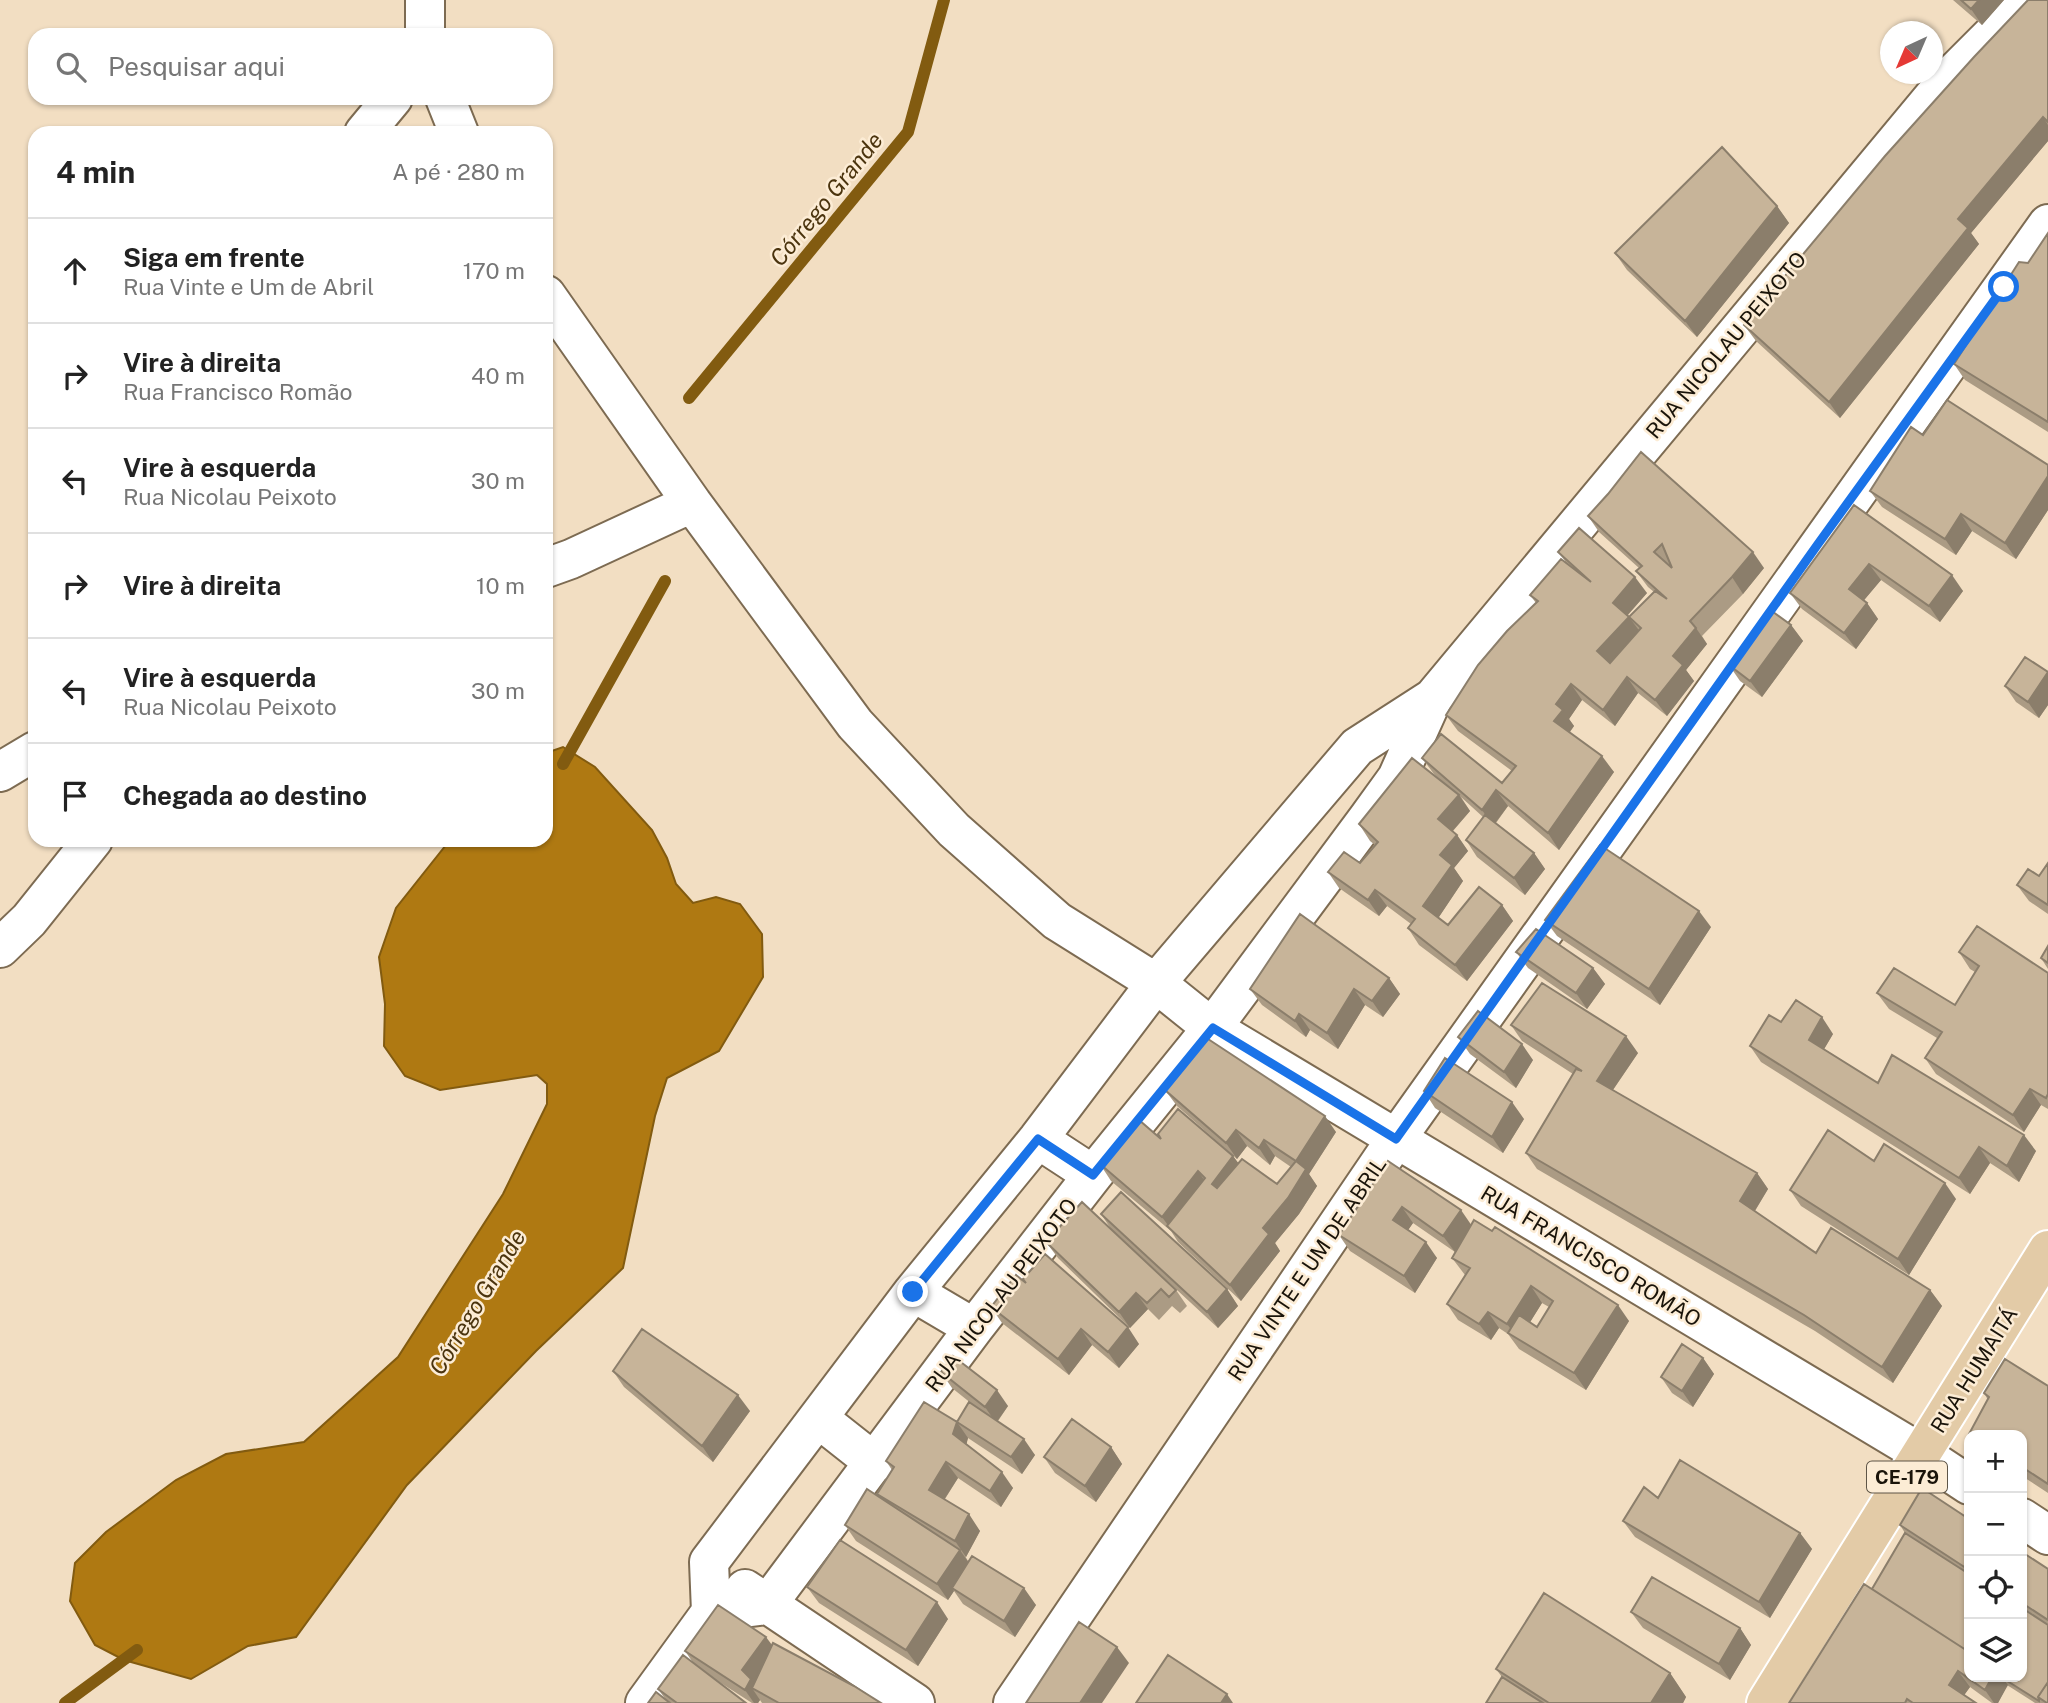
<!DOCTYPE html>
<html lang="pt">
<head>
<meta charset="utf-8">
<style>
  body { margin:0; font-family:"Public Sans",sans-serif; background:#f2f2f2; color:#222 }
  .controls { position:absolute; right:21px; bottom:21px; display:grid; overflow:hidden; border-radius:14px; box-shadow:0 2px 5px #0004 }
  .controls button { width:63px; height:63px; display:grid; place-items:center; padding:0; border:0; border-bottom:2px solid #e0e0e0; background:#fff; color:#222; font:35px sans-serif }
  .compass { position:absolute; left:1880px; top:21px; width:63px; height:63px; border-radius:50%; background:#fff; box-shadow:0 2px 5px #0004; rotate:224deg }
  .stop { position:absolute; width:21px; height:21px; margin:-16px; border:5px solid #1a73e8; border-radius:50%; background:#fff }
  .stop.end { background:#1a73e8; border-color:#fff; box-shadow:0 2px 7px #0008 }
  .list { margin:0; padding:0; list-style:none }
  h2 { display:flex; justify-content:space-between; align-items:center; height:91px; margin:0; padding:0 28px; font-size:30px }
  h2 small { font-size:23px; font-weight:400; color:#767676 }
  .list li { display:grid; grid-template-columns:46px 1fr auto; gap:21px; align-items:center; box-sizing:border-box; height:105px; padding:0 28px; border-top:2px solid #e0e0e0 }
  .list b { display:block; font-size:26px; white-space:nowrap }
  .list p { margin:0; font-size:23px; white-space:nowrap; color:#767676 }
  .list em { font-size:23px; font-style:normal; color:#767676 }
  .icon { flex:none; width:38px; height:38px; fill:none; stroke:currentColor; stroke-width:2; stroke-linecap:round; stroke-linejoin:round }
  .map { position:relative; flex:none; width:2048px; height:1703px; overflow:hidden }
  .search { position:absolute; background:#fff; box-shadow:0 2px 5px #0004; left:28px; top:28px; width:525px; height:77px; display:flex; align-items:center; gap:18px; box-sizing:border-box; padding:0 24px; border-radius:21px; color:#767676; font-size:26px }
  .panel { position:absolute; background:#fff; box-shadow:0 2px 5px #0004; left:28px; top:126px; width:525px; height:721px; border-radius:21px }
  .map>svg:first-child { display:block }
  .water { fill:#af7912; stroke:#825b10; stroke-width:2 }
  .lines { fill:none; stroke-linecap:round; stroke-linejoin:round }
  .stream { stroke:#825b10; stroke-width:12 }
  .minor-casing { stroke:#7d6b52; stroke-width:42 }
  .major-casing { stroke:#fff; stroke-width:42 }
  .minor { stroke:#fff; stroke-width:38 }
  .major { stroke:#e3cba7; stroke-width:38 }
  .wall { fill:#ab9b84; fill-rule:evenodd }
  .shaded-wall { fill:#8b7e6b }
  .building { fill:#c7b499; stroke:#8b7e6b; stroke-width:2; fill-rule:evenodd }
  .route { stroke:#1a73e8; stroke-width:9 }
  .labels { text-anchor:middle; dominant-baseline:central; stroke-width:5; stroke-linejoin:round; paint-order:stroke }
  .shield { fill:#fcecd5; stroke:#5e5547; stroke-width:2 }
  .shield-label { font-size:19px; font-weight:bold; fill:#1a140a }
  .street-label { font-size:21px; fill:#1a140a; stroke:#fcecd5 }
  .water-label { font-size:23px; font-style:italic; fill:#4b340e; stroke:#fcecd5 }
</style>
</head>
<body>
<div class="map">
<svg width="2048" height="1703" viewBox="0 0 2048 1703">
  <rect width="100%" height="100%" fill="#f2dec2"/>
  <path class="water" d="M563,747L595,767L652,830L667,858L676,884L693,903L716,897L740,904L762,934L763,977L719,1051L667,1078L655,1116L623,1268L536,1351L407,1485L296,1637L248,1646L191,1679L124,1660L95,1645L70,1601L75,1563L106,1532L176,1480L226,1454L304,1442L398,1357L503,1194L547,1104V1084L537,1075L440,1090L405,1076L384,1046L385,1004L379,957L396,908L450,840H546V753Z"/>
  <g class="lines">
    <path class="stream" d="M689,398L908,132L944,0
      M563,764L665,581
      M65,1703L137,1650"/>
    <defs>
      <path id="minor" d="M425,0V35
        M445,98L459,133
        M364,133L393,98
        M546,295L692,503L855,724L954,830L1057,921L1156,983L1212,1028L1922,1454L1969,1485
        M546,568L571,559L692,503
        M0,772L35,751
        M0,948L29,920L93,840
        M1038,1139L1093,1175
        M913,1292L974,1328
        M818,1418L875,1463
        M2022,1518L2048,1535
        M745,1589L915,1703
        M711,1612L767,1605L974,1328L1093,1175L1212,1028L1368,818L1397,778L1433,698L1950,77L2027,0
        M645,1703L711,1612L709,1562L913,1292L1038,1139L1156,983L1357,747L1433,698
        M1013,1703L1396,1139L2048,224"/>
      <path id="major" d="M1766,1703L2048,1250"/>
    </defs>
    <use href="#minor" class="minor-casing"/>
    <use href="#major" class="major-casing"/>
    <use href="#minor" class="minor"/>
    <use href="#major" class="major"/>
  </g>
  <path class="wall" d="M1953,0H2004L1982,25Z
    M2048,0V141L1971,233L1979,244L1840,418L1756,341L1744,325Z
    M1777,206L1789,223L1697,337L1627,270L1615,253Z
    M2048,233V432L1965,380L1954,364L2028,263Z
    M1923,435L2048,465V510L2016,559L1972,531L1956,555L1882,507L1870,491Z
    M1854,505L1963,591L1940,622L1881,580L1864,600L1867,603L1878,619L1856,649L1802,609L1790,593Z
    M1588,516L1764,568L1743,594L1702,636L1707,644L1686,670L1694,681L1667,716L1638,693L1615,726L1582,700L1569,719L1574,726L1570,732L1614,772L1559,850L1508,806L1496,823L1534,853L1545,869L1525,895L1477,857L1466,840L1483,817L1461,797L1470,811L1453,831L1457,835L1468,851L1454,868L1463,881L1438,918L1448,925L1502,905L1513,921L1467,981L1419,945L1408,928L1411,924L1387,906L1379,916L1339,888L1328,872L1360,863L1375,845L1370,841L1359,824L1446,785L1434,774L1422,758L1502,783L1512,771L1458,731L1446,715L1536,603L1530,595L1565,561L1558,552L1647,593L1628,615L1629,617L1654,592L1648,587L1636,571L1639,568L1599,532Z
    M1791,625L1803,641L1762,697L1740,681L1729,665Z
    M2048,672V705L2039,718L2016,702L2005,686Z
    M2048,863V914L2029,901L2017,885L2039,876Z
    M1545,920L1711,927L1660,1005L1557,936Z
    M2048,946V969L2041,958Z
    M1516,952L1593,968L1605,984L1587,1009L1528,968Z
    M1959,952L2048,973V1109L2041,1105L2024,1132L1936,1074L1925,1058L1937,1038L1889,1009L1877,993L1955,1005L1975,972L1970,969Z
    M1389,978L1400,994L1383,1017L1365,1005L1338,1049L1310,1030L1306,1037L1262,1005L1250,989Z
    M1781,1022L1833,1034L1824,1049L1878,1083L2036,1151L2019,1182L1990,1163L1970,1194L1761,1062L1750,1046Z
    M1511,1025L1638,1053L1613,1090L1757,1173L1768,1189L1755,1211L1816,1253L1930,1290L1942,1306L1893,1383L1815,1331L1537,1169L1526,1153L1573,1074L1522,1041Z
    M1458,1037L1533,1060L1516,1088L1470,1054Z
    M1165,1090L1336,1132L1309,1174L1317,1186L1299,1214L1275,1243L1280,1251L1241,1301L1178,1242L1171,1231L1111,1181L1100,1164L1161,1139L1233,1156L1238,1163L1277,1184L1291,1167L1275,1156L1270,1165L1247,1146L1237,1159L1177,1106Z
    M1424,1091L1524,1119L1503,1153L1435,1108Z
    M1388,1161L1471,1225L1629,1321L1586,1390L1519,1349L1508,1334L1499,1328L1491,1340L1458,1320L1447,1304L1465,1275L1452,1258L1460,1244L1455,1252L1413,1223L1408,1230L1437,1258L1415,1293L1350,1251L1339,1235ZM1542,1303L1549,1307L1537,1327L1530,1322Z
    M1790,1190L1956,1199L1909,1275L1801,1206Z
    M1101,1214L1227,1289L1238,1306L1218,1328L1122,1239L1176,1290L1187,1306L1180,1313L1172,1306L1159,1320L1148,1309L1130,1328L1058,1258L1046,1242L1111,1229Z
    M1026,1283L1139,1344L1119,1368L1092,1345L1069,1375L1002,1323L991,1307Z
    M1703,1358L1714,1374L1693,1407L1672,1393L1661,1377Z
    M613,1371L750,1411L713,1462L624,1387Z
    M941,1372L1008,1406L998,1421L1035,1455L1022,1474L968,1438L966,1444L1013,1488L1001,1507L958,1478L945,1499L980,1531L966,1557L965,1556L968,1561L1036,1605L1015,1637L963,1604L954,1591L948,1600L856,1541L845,1525L879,1497L877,1494L892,1470L886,1461L957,1422L972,1404L952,1388Z
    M2048,1386V1493L2022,1476V1435H1970L1969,1434L1988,1400L1984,1393Z
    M1111,1447L1122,1464L1096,1502L1055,1473L1044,1457Z
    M1658,1498L1800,1533L1812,1549L1770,1618L1635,1537L1623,1521Z
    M1969,1519V1677H2022V1552L2048,1569V1703H2035L2007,1685L1998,1703H1992L1970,1687L1964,1695L1976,1703H1789L1872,1589L1905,1533L1900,1525Z
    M807,1587L948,1619L918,1666L819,1603Z
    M1631,1612L1740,1628L1751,1645L1730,1680L1643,1628Z
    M772,1646L881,1703H762L760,1700L758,1703H752L710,1676L746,1703H648L666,1700L658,1689L694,1664L685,1651Z
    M1496,1669L1670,1673L1686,1697L1683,1703H1486L1502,1677Z"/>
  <path class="shaded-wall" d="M1979,0H2004L1982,25L1971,9Z
    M2043,117L2048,125V141L1971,233L1979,244L1840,418L1829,402L1958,219Z
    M1777,206L1789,223L1697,337L1685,321Z
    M2048,476V510L2016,559L2005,543Z
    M1961,514L1972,531L1956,555L1945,539Z
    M1753,552L1764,568L1743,594L1732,577Z
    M1869,564L1881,580L1860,605L1849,589Z
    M1952,575L1963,591L1940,622L1929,606Z
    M1635,577L1647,593L1624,619L1613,603Z
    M1867,603L1878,619L1856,649L1844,633Z
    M1629,617L1641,633L1608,668L1597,651Z
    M1791,625L1803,641L1762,697L1750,681Z
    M1696,628L1707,644L1686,670L1694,681L1667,716L1655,700L1673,656Z
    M2048,672V705L2039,718L2028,702Z
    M1627,677L1638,693L1615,726L1603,710Z
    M1571,684L1582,700L1569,719L1574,726L1566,737L1554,721L1556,704Z
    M1602,756L1614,772L1559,850L1548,833Z
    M1496,790L1508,806L1493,826L1482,810Z
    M1459,795L1470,811L1449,835L1438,819Z
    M1457,835L1468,851L1454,868L1463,881L1435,923L1423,906L1440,855Z
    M1534,853L1545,869L1525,895L1514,878Z
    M1375,890L1387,906L1379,916L1368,900Z
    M1502,905L1513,921L1467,981L1455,965Z
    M1699,911L1711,927L1660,1005L1649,989Z
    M1593,968L1605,984L1587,1009L1576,993Z
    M1389,978L1400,994L1383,1017L1372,1001Z
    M1354,989L1365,1005L1338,1049L1327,1033Z
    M1299,1014L1310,1030L1306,1037L1295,1021Z
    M1822,1017L1833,1034L1820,1056L1809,1040Z
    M1626,1036L1638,1053L1608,1097L1597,1081Z
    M1522,1044L1533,1060L1516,1088L1504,1072Z
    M2030,1089L2041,1105L2024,1132L2013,1115Z
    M1512,1102L1524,1119L1503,1153L1492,1137Z
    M1325,1116L1336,1132L1309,1174L1317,1186L1299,1214L1275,1243L1280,1251L1241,1301L1230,1285L1263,1228L1296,1161Z
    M1236,1130L1247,1146L1237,1159L1226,1143Z
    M2024,1135L2036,1151L2019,1182L2007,1166Z
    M1264,1140L1275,1156L1270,1165L1259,1148Z
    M1979,1147L1990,1163L1970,1194L1959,1178Z
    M1233,1156L1245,1172L1223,1200L1212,1184Z
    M1198,1171L1209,1187L1170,1228L1162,1217Z
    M1757,1173L1768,1189L1751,1217L1740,1201Z
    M1945,1183L1956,1199L1909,1275L1898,1259Z
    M1402,1207L1413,1223L1404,1236L1393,1220Z
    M1461,1210L1472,1226L1455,1252L1443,1236Z
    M1426,1242L1437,1258L1415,1293L1404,1276Z
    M1531,1286L1542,1303L1519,1340L1507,1324Z
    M1227,1289L1238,1306L1218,1328L1207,1312Z
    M1930,1290L1942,1306L1893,1383L1882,1367Z
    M1136,1293L1148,1309L1130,1328L1119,1312Z
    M1618,1305L1629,1321L1586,1390L1574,1373Z
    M1488,1312L1499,1328L1491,1340L1479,1324Z
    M1128,1327L1139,1344L1119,1368L1108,1352Z
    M1081,1329L1092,1345L1069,1375L1058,1359Z
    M1703,1358L1714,1374L1693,1407L1682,1391Z
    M997,1390L1008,1406L996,1423L985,1407Z
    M738,1395L750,1411L713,1462L702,1446Z
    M957,1422L968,1438L965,1450L953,1434Z
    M1024,1439L1035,1455L1022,1474L1011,1457Z
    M1111,1447L1122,1464L1096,1502L1085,1486Z
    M946,1462L958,1478L940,1506L929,1490Z
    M1002,1472L1013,1488L1001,1507L990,1491Z
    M969,1514L980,1531L966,1557L955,1541Z
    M1800,1533L1812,1549L1770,1618L1759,1602Z
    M960,1550L971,1566L952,1588L954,1591L948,1600L937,1584Z
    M1024,1588L1036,1605L1015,1637L1004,1621Z
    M937,1602L948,1619L918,1666L906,1650Z
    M1740,1628L1751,1645L1730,1680L1719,1664Z
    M766,1637L778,1653L752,1688L760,1700L758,1703H754L745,1690L742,1670Z
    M1117,1647L1129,1663L1102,1703H1080Z
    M1958,1671L1970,1687L1960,1701L1949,1685Z
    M1670,1673L1686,1697L1683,1703H1651Z
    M1992,1677H2002L2008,1685L1998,1703H1994L1985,1690Z
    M1227,1694L1233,1703H1221Z"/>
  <path class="building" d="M1961,0H1979L1971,9Z
    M2028,0H2048V122L2043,117L1958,219L1968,228L1829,402L1744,325L1885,156L1974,57Z
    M1722,147L1777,206L1685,321L1615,253Z
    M2048,233V422L1954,364L2019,262L2028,263Z
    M1947,400L2048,465V476L2005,543L1961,514L1945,539L1870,491L1911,427L1923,435Z
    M1641,452L1753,552L1732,577L1690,621L1696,628L1673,656L1683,665L1655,700L1627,677L1603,710L1571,684L1556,704L1563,710L1554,721L1602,756L1548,833L1496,790L1482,810L1422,758L1441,734L1502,783L1516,766L1446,715L1478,665L1507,631L1538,601L1530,595L1561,559L1591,582L1558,552L1579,528L1635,577L1613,603L1629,617L1655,591L1667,599L1636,571L1642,566L1588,516L1608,494ZM1662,544L1672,568L1654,552ZM1629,617L1641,628L1610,663L1597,651Z
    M1854,505L1952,575L1929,606L1869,564L1849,589L1867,603L1844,633L1790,593Z
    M1769,609L1791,625L1750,681L1729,665Z
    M2025,657L2048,672L2028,702L2005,686Z
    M1412,758L1459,795L1438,819L1457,835L1440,855L1452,865L1423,906L1448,925L1479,887L1502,905L1455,965L1408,928L1415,919L1375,890L1368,900L1328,872L1344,852L1360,863L1378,842L1359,824Z
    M1485,815L1534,853L1514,878L1466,840Z
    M1600,845L1699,911L1649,989L1545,920Z
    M2048,863V905L2017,885L2028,869L2039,876Z
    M1300,914L1389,978L1372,1001L1354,989L1327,1033L1299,1014L1295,1021L1250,989Z
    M1977,926L2048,973V1094L2046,1098L2030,1089L2013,1115L1925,1058L1942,1032L1877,993L1894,968L1955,1005L1979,966L1959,952Z
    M1536,929L1593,968L1576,993L1516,952Z
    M2048,946V963L2041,958Z
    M1542,983L1626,1036L1597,1081L1757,1173L1740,1201L1816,1253L1831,1228L1930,1290L1882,1367L1804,1315L1526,1153L1576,1069L1582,1071L1511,1025Z
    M1796,1000L1822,1017L1809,1040L1878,1083L1892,1055L2024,1135L2007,1166L1979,1147L1959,1178L1750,1046L1769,1015L1781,1022Z
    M1478,1011L1522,1044L1504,1072L1458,1037Z
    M1205,1037L1325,1116L1296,1161L1264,1140L1259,1148L1236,1130L1226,1143L1165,1090Z
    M1445,1058L1512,1102L1492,1137L1424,1091Z
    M1178,1109L1233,1156L1212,1184L1217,1188L1242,1159L1277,1184L1296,1161L1306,1169L1288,1198L1263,1228L1269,1234L1230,1285L1167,1226L1205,1178L1198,1171L1162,1217L1100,1164L1139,1120L1161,1139L1158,1134Z
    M1828,1130L1874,1161L1884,1144L1945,1183L1898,1259L1790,1190Z
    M1388,1161L1461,1210L1443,1236L1402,1207L1393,1220L1426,1242L1404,1276L1339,1235Z
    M1121,1192L1227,1289L1207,1312L1101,1214Z
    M1082,1202L1176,1290L1169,1297L1161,1289L1147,1303L1136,1293L1119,1312L1046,1242Z
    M1474,1220L1492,1231L1495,1227L1618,1305L1574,1373L1508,1333L1519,1315L1537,1327L1553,1301L1531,1286L1507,1324L1488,1312L1479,1324L1447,1304L1470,1268L1452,1258Z
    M1045,1254L1128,1327L1108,1352L1081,1329L1058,1359L991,1307L1016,1275L1026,1283L1023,1279Z
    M642,1329L738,1395L702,1446L613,1371Z
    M1682,1344L1703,1358L1682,1391L1661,1377Z
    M953,1356L997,1390L985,1407L941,1372Z
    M2005,1359L2048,1386V1484L2022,1467V1435H1971L1969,1434L1989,1397L1984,1393Z
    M924,1402L957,1422L953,1434L1002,1472L990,1491L946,1462L929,1490L969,1514L955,1541L877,1494L894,1467L886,1461Z
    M969,1402L1024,1439L1011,1457L957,1422Z
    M1072,1419L1111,1447L1085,1486L1044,1457Z
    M1680,1460L1800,1533L1759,1602L1623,1521L1644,1487L1658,1498Z
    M1922,1488L1969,1519V1570L1900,1525Z
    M867,1489L960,1550L937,1584L845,1525Z
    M1905,1533L1969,1574V1652L1872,1589Z
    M840,1540L937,1602L906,1650L807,1587Z
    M2022,1552L2048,1569V1620L2022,1603Z
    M972,1556L1024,1588L1004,1621L952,1588Z
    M1652,1577L1740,1628L1719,1664L1631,1612Z
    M1864,1584L1969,1652V1677H1992L1985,1690L1958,1671L1949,1685L1976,1703H1913L1907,1699L1905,1703H1789Z
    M1544,1593L1670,1673L1651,1703H1549L1496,1669Z
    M718,1605L766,1637L742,1670L751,1679L745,1690L685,1651Z
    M2022,1608L2048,1625V1682L2038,1697L2039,1700V1701L2001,1677H2022Z
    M1079,1622L1117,1647L1080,1703H1026Z
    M773,1643L854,1686L881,1703H779L752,1688Z
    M683,1655L746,1703H677L658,1689Z
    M1168,1655L1227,1694L1221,1703H1136Z
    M1502,1677L1543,1703H1486Z
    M2048,1682V1703H2047L2038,1697Z
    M656,1692L670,1703H648Z"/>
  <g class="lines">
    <path class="route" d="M913,1292L1038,1139L1093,1175L1213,1028L1396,1139L1818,544L2004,287"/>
  </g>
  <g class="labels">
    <rect class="shield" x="1867" y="1461.5" width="80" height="31" rx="5"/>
    <g class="shield-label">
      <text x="1907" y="1477">CE-179</text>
    </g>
    <g class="street-label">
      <text transform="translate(1726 345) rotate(-50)">RUA NICOLAU PEIXOTO</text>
      <text transform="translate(1591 1256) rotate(31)">RUA FRANCISCO ROMÃO</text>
      <text transform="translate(1307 1269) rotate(-56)">RUA VINTE E UM DE ABRIL</text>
      <text transform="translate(1001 1295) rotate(-53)">RUA NICOLAU PEIXOTO</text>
      <text transform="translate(1974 1370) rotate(-58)">RUA HUMAITÁ</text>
    </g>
    <g class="water-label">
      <text transform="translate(826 199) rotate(-51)">Córrego Grande</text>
      <text transform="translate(477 1302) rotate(-59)">Córrego Grande</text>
    </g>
  </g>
</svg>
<div class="controls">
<button>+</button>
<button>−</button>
<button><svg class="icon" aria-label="locate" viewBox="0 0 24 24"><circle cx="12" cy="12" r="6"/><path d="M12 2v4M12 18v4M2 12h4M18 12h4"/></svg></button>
<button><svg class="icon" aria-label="layers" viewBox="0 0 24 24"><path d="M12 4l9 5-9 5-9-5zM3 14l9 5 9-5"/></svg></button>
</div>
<svg class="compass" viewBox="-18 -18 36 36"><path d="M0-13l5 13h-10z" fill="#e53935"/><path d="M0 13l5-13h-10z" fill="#767676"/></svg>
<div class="stop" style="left:2004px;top:287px"></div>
<div class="stop end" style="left:913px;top:1292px"></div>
<div class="search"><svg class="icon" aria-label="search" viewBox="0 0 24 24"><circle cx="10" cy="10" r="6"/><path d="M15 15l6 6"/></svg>Pesquisar aqui</div>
<section class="panel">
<h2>4 min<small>A pé · 280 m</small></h2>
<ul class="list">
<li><svg class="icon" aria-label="ahead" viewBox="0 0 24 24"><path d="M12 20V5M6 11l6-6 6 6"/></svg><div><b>Siga em frente</b><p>Rua Vinte e Um de Abril</p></div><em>170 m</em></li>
<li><svg class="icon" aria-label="right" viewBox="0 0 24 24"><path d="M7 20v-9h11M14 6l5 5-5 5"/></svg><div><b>Vire à direita</b><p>Rua Francisco Romão</p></div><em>40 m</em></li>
<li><svg class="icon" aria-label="left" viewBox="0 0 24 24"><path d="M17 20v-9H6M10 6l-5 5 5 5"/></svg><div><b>Vire à esquerda</b><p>Rua Nicolau Peixoto</p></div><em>30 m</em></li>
<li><svg class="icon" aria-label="right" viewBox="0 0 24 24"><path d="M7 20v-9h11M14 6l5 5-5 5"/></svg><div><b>Vire à direita</b></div><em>10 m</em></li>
<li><svg class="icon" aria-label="left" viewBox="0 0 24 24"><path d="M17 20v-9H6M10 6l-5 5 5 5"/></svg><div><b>Vire à esquerda</b><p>Rua Nicolau Peixoto</p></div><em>30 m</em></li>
<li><svg class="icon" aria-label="arrive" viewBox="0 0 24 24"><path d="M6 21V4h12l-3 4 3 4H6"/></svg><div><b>Chegada ao destino</b></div></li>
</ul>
</section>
</div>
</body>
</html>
